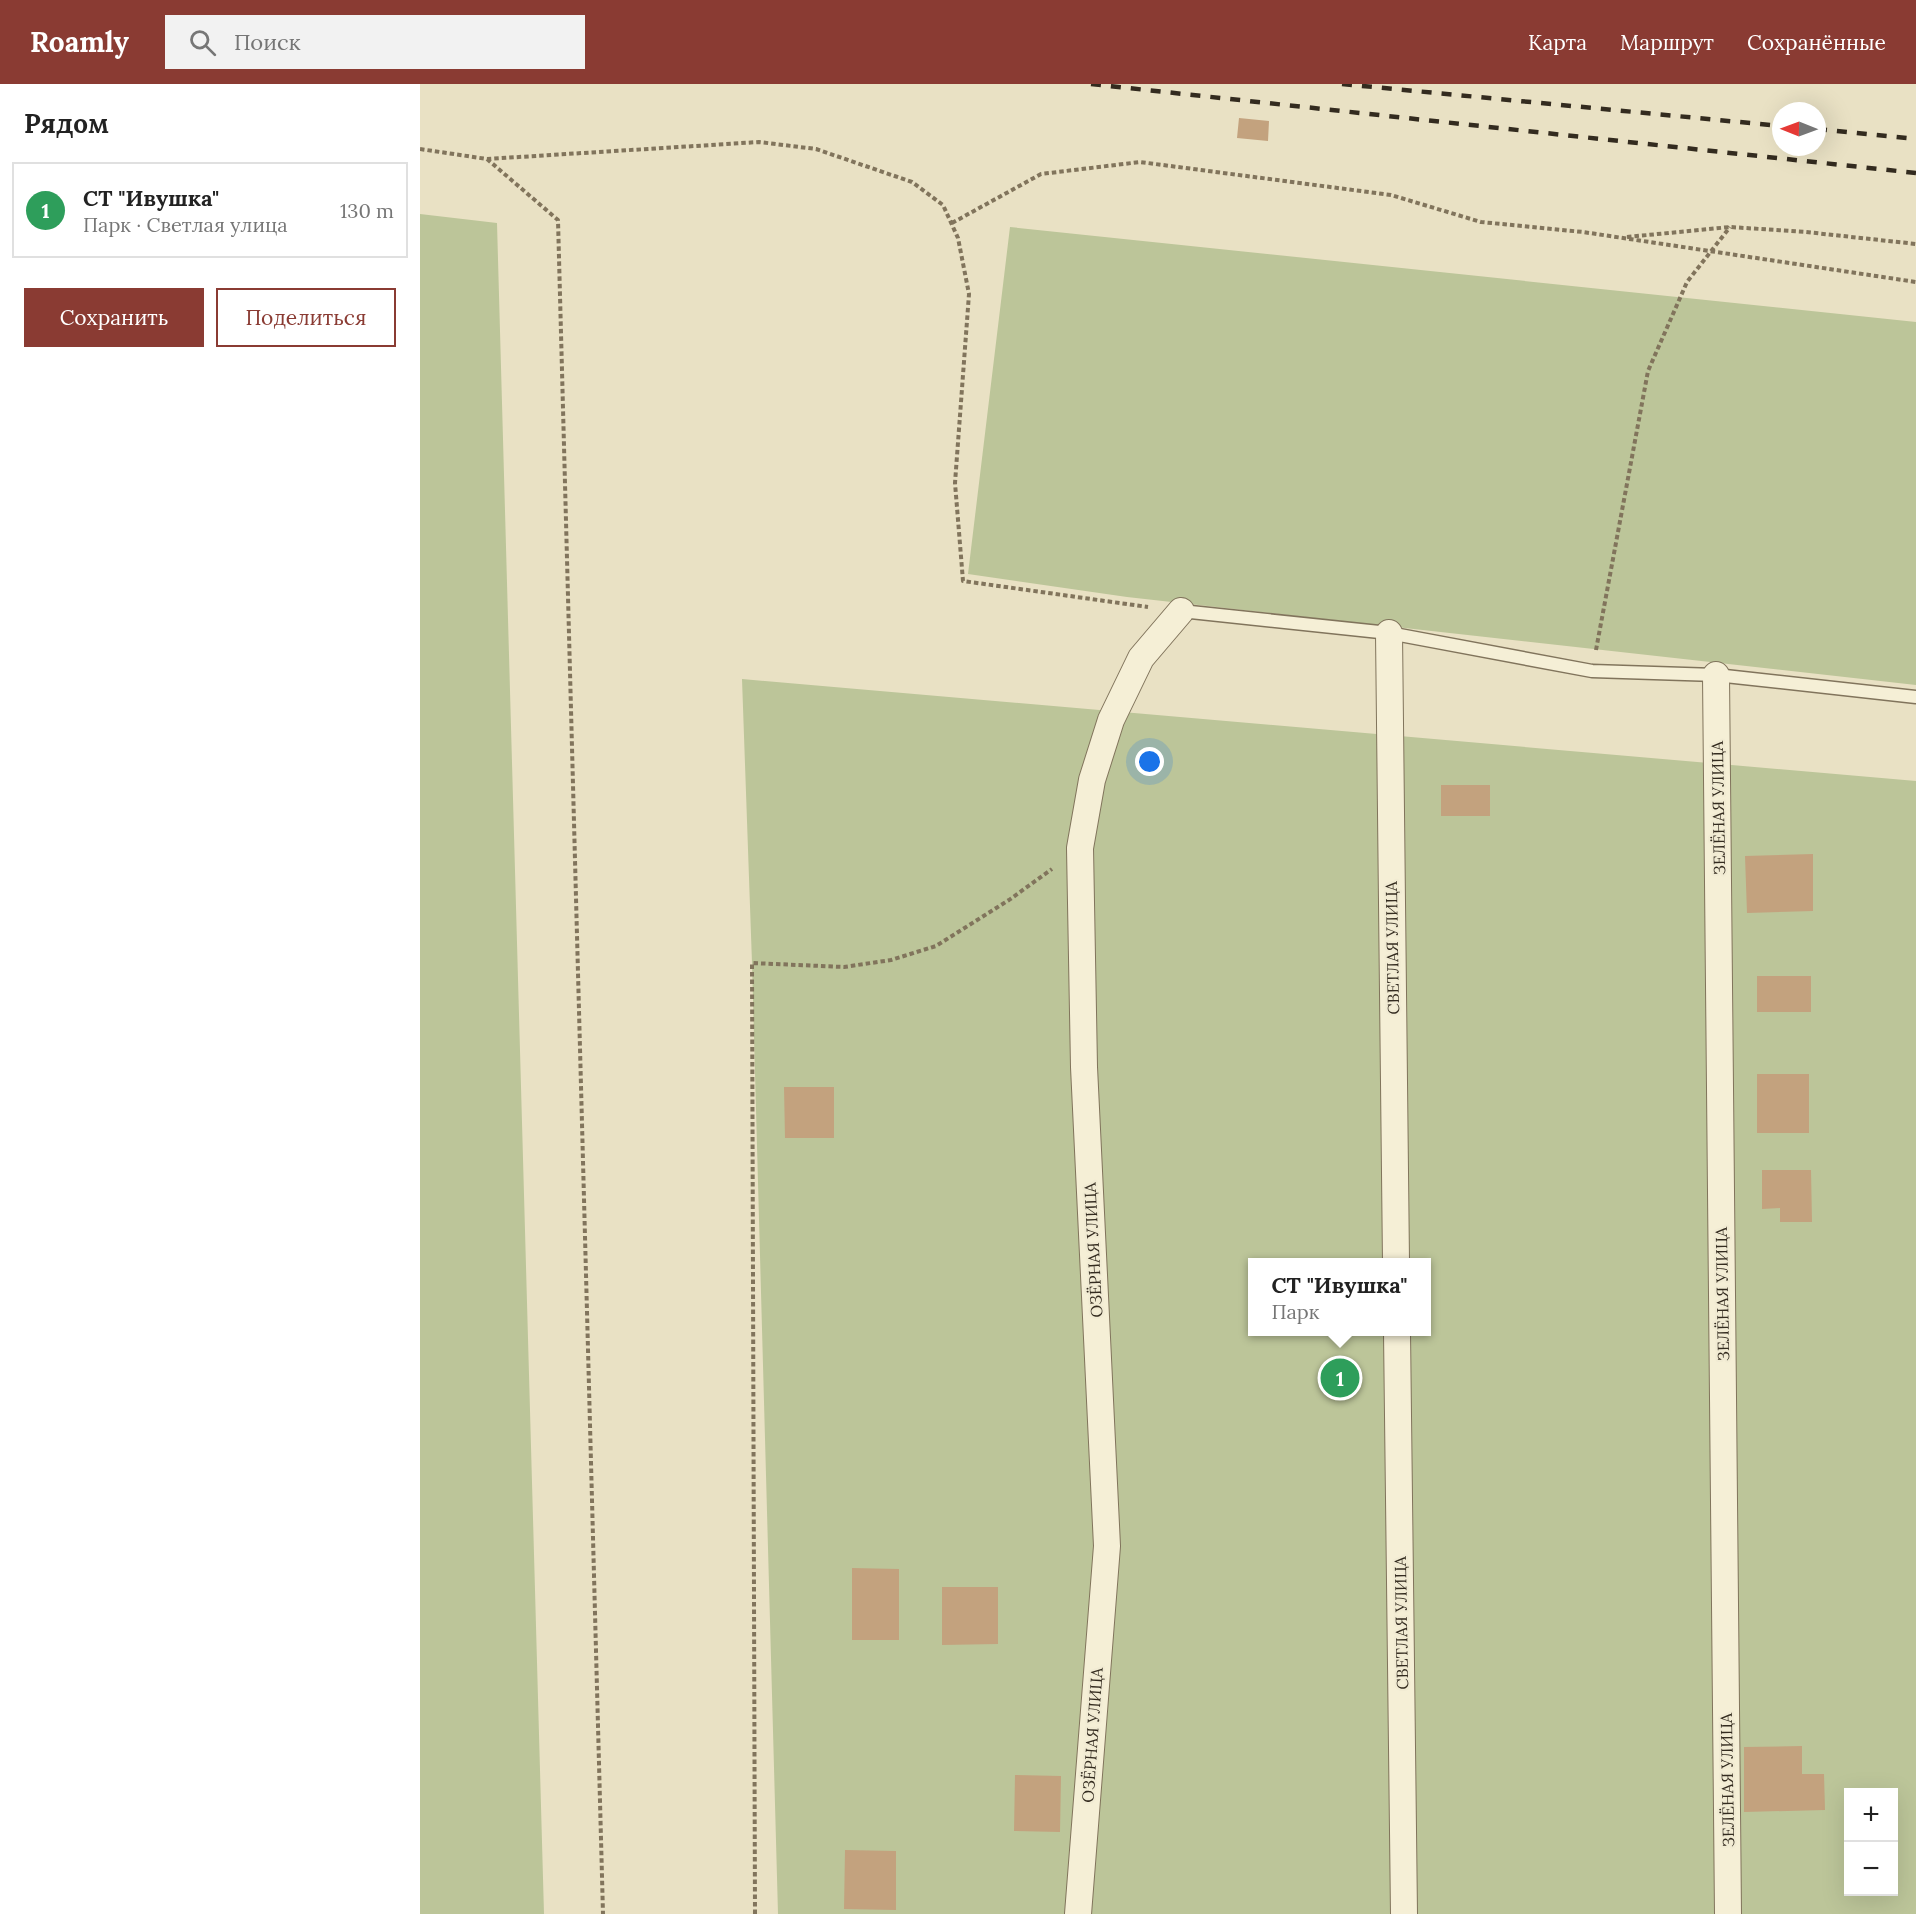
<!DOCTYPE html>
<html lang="ru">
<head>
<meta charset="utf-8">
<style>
  body { margin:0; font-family:Lora,serif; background:#f2f2f2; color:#222 }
  .controls { position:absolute; right:18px; bottom:18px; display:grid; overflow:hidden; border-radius:0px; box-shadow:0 6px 24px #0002 }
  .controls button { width:54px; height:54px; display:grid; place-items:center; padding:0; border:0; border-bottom:2px solid #e0e0e0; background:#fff; color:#222; font:30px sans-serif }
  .compass { position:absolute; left:1352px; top:18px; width:54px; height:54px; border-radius:50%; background:#fff; box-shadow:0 6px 24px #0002; rotate:271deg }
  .you { position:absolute; left:730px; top:678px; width:21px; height:21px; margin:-15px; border:4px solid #fff; border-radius:50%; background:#1a73e8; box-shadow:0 0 0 9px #1a73e833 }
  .badge { display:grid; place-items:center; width:39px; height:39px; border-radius:50%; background:#8a3b33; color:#fff; font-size:20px; font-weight:700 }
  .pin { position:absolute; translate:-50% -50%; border:3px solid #fff; box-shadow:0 2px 6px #0006 }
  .popup { position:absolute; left:828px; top:1174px; width:183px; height:78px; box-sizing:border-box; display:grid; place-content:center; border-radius:0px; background:#fff; filter:drop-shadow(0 2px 4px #0005); font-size:20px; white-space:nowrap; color:#767676 }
  .popup b { font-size:22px; color:#222 }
  .popup::after { content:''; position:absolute; left:50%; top:100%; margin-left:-12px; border:12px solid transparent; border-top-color:#fff }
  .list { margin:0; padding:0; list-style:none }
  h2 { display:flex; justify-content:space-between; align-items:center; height:78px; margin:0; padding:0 24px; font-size:26px }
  h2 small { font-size:20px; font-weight:400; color:#767676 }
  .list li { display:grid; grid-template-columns:39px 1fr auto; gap:18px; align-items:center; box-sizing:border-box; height:96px; margin:0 12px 12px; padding:0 12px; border:2px solid #e0e0e0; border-radius:0px }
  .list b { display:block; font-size:22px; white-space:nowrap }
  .list p { margin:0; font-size:20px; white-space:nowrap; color:#767676 }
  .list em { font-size:20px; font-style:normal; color:#767676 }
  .actions { display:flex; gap:12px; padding:18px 24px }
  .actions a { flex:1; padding:14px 0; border:2px solid #8a3b33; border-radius:0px; text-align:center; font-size:21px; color:#8a3b33 }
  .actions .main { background:#8a3b33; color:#fff }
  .icon { flex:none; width:33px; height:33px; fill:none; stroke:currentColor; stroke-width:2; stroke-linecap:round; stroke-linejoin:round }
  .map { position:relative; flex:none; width:1496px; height:1830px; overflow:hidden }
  header { display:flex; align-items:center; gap:36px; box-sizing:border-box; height:84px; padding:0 30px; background:#8a3b33; color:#fff }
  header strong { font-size:28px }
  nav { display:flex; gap:33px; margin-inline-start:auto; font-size:21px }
  .search { width:420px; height:54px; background:#f2f2f2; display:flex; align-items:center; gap:15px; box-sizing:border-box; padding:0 21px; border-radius:0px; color:#767676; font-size:22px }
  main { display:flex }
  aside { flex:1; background:#fff }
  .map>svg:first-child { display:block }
  .green { fill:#bcc599; fill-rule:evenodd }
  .building { fill:#c3a27e }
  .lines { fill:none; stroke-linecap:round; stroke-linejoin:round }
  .service-casing { stroke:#81745c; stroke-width:15 }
  .minor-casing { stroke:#81745c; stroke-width:28 }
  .path { stroke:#81745c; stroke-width:4; stroke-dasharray:4.5 3; stroke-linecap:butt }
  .service { stroke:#f5efd6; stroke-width:12 }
  .minor { stroke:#f5efd6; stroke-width:26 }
  .rail { stroke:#332b1f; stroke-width:4.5; stroke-dasharray:10 10; stroke-linecap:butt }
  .labels { text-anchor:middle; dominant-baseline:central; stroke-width:4.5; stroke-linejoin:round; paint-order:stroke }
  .street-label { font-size:16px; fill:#332b1f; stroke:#f1ebd3 }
</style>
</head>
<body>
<header>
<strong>Roamly</strong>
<div class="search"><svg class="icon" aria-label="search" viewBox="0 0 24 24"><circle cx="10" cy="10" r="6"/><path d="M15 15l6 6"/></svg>Поиск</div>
<nav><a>Карта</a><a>Маршрут</a><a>Сохранённые</a></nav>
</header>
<main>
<aside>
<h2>Рядом<small></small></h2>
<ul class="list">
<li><span class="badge" style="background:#2e9e5b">1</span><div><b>СТ &quot;Ивушка&quot;</b><p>Парк · Светлая улица</p></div><em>130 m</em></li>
</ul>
<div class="actions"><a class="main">Сохранить</a><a>Поделиться</a></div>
</aside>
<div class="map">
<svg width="1496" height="1830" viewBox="0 0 1496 1830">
  <rect width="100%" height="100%" fill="#e9e1c4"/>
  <path class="green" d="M0,130L77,139L124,1830H0Z
    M590,143L1496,238V601L707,513L548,490Z
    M322,595L1496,697V1830H358L332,879ZM833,1178H1007V1248H833ZM1428,1708H1474V1808H1428Z"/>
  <path class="building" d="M819,34L849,37L848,57L817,54Z
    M1021,701H1070V732H1021Z
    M1393,770V827L1327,829L1325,772Z
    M1337,892H1391V928H1337Z
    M1337,990H1389V1049H1337Z
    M364,1003H414V1054H365Z
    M1342,1086H1391L1392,1138H1360V1124L1342,1125Z
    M432,1484L479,1485V1556H432Z
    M522,1503H578V1560L522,1561Z
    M1382,1662V1690H1404L1405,1726L1324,1728V1663Z
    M595,1691L641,1692L640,1748L594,1747Z
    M425,1766L476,1767V1826L424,1825Z"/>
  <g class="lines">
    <defs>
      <path id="service" d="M761,527L969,549L1172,587L1296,591L1496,613"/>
      <path id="minor" d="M969,549L976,1178
        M1296,591L1308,1830
        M977,1248L984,1830
        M658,1830L687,1462L664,983L660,764L672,696L691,636L721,574L761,527"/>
    </defs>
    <use href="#service" class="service-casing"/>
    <use href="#minor" class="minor-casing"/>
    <path class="path" d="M0,65L67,75L339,58L396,65L492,98L523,121L538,154L549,210L535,399L543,497L728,523
      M67,75L138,136L183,1830
      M532,139L621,90L720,78L971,111L1061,138L1163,148L1496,198
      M1207,153L1310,143L1386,148L1496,160
      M1176,566L1228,287L1267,198L1310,143
      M335,1830L332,879L424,883L471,876L516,862L589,816L632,785"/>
    <use href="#service" class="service"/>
    <use href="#minor" class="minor"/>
    <path class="rail" d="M671,0L1496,89
      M922,0L1361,42
      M1397,45L1496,55"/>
  </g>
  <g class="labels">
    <g class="street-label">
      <text transform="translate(1298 724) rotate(-91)">ЗЕЛЁНАЯ УЛИЦА</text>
      <text transform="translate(972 864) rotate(-91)">СВЕТЛАЯ УЛИЦА</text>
      <text transform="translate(673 1166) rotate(-93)">ОЗЁРНАЯ УЛИЦА</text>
      <text transform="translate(1302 1210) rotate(-91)">ЗЕЛЁНАЯ УЛИЦА</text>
      <text transform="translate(981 1539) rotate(-91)">СВЕТЛАЯ УЛИЦА</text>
      <text transform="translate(672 1651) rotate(-86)">ОЗЁРНАЯ УЛИЦА</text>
      <text transform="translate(1307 1696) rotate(-91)">ЗЕЛЁНАЯ УЛИЦА</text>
    </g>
  </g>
</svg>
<div class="controls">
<button>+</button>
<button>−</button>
</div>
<svg class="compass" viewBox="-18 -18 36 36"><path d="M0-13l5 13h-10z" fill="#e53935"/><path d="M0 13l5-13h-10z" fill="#767676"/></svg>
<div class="you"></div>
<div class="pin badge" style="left:920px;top:1294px;background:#2e9e5b">1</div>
<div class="popup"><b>СТ &quot;Ивушка&quot;</b>Парк</div>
</div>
</main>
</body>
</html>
